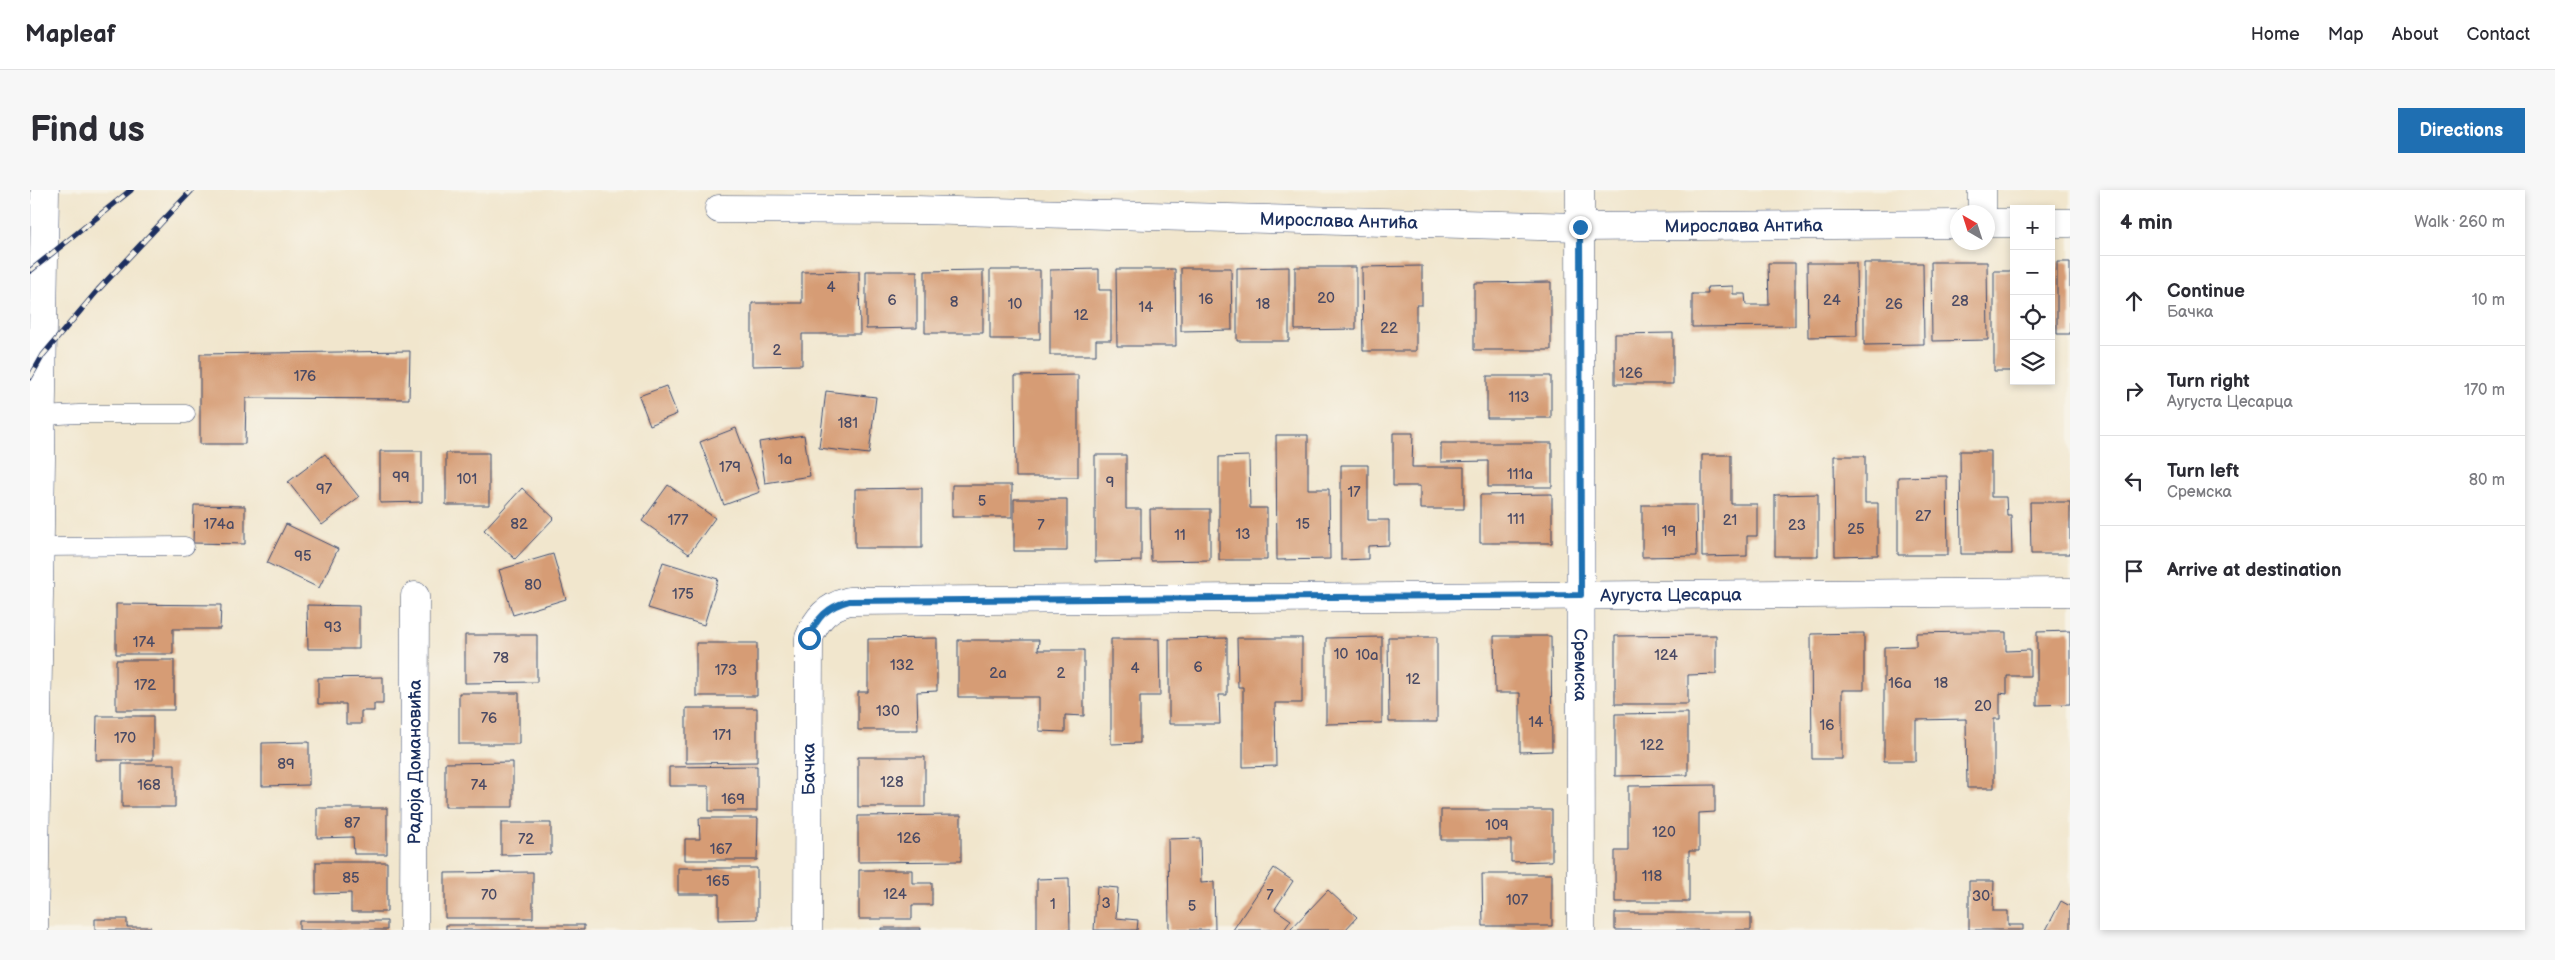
<!DOCTYPE html>
<html lang="en">
<head>
<meta charset="utf-8">
<style>
  body { margin:0; font-family:"Balsamiq Sans",sans-serif; background:#f7f7f7; color:#2b2b33 }
  .controls { position:absolute; right:15px; top:15px; display:grid; overflow:hidden; border-radius:0px; box-shadow:0 2px 8px #0003 }
  .controls button { width:45px; height:45px; display:grid; place-items:center; padding:0; border:0; border-bottom:1px solid #e1e1e2; background:#fff; color:#2b2b33; font:25px sans-serif }
  .compass { position:absolute; left:1920px; top:15px; width:45px; height:45px; border-radius:50%; background:#fff; box-shadow:0 2px 8px #0003; rotate:321deg }
  .stop { position:absolute; width:15px; height:15px; margin:-11px; border:4px solid #1f6fb2; border-radius:50%; background:#fff }
  .stop.end { background:#1f6fb2; border-color:#fff; box-shadow:0 1px 5px #0008 }
  .list { margin:0; padding:0; list-style:none }
  h2 { display:flex; justify-content:space-between; align-items:center; height:65px; margin:0; padding:0 20px; font-size:21px }
  h2 small { font-size:16px; font-weight:400; color:#7c7c81 }
  .list li { display:grid; grid-template-columns:32px 1fr auto; gap:15px; align-items:center; box-sizing:border-box; height:90px; padding:0 20px; border-top:1px solid #e1e1e2 }
  .list b { display:block; font-size:19px; white-space:nowrap }
  .list p { margin:0; font-size:16px; white-space:nowrap; color:#7c7c81 }
  .list em { font-size:16px; font-style:normal; color:#7c7c81 }
  .icon { flex:none; width:28px; height:28px; fill:none; stroke:currentColor; stroke-width:2; stroke-linecap:round; stroke-linejoin:round }
  .map { position:relative; flex:none; width:2040px; height:740px; overflow:hidden; border-radius:0px }
  header { display:flex; align-items:center; gap:30px; box-sizing:border-box; height:70px; padding:0 25px; background:#fff; border-bottom:1px solid #e1e1e2 }
  header strong { font-size:24px }
  nav { display:flex; gap:28px; margin-inline-start:auto; font-size:18px }
  .intro { display:flex; align-items:center; justify-content:space-between; box-sizing:border-box; height:120px; padding:0 30px }
  h1 { margin:0; font-size:35px }
  .button { padding:12px 22px; border-radius:0px; background:#1f6fb2; color:#fff; font-size:18px; font-weight:700 }
  main { display:flex; gap:30px; padding:0 30px }
  aside { flex:1; background:#fff; border-radius:0px; box-shadow:0 2px 8px #0003 }
  .map>svg:first-child { display:block }
  .building { fill:#d69c75 }
  .lines { fill:none; stroke-linecap:round; stroke-linejoin:round }
  .lane-casing { stroke:#3b4a6f; stroke-width:19 }
  .street-casing { stroke:#3b4a6f; stroke-width:29 }
  .secondary-casing { stroke:#3b4a6f; stroke-width:29 }
  .lane { stroke:#fff; stroke-width:18 }
  .street { stroke:#fff; stroke-width:28 }
  .secondary { stroke:#fff; stroke-width:28 }
  .rail-casing { stroke:#1b2f5e; stroke-width:5.5 }
  .rail { stroke:#f7f3e8; stroke-width:4; stroke-dasharray:11; stroke-linecap:butt }
  .route { stroke:#1f6fb2; stroke-width:6 }
  .labels { text-anchor:middle; dominant-baseline:central; stroke-width:4; stroke-linejoin:round; paint-order:stroke }
  .number-label { font-size:15px; fill:#4a4a64 }
  .street-label { font-size:18px; fill:#1b2f5e; stroke:#f7f3e8 }
</style>
</head>
<body>
<header>
<strong>Mapleaf</strong>
<nav><a>Home</a><a>Map</a><a>About</a><a>Contact</a></nav>
</header>
<div class="intro"><h1>Find us</h1><a class="button">Directions</a></div>
<main>
<div class="map">
<svg width="2040" height="740" viewBox="0 0 2040 740">
  <rect width="100%" height="100%" fill="#f7f3e8"/>
  <filter id="ink" filterUnits="userSpaceOnUse"><feTurbulence type="fractalNoise" baseFrequency=".02" numOctaves="2"/><feDisplacementMap in="SourceGraphic" scale="10" xChannelSelector="R" yChannelSelector="G"/><feConvolveMatrix kernelMatrix="1 2 1 2 8 2 1 2 1" color-interpolation-filters="sRGB"/></filter>
  <filter id="wash" filterUnits="userSpaceOnUse"><feTurbulence type="fractalNoise" baseFrequency=".0096" numOctaves="4" result="noise"/><feDisplacementMap in="SourceGraphic" scale="20" xChannelSelector="R" yChannelSelector="G"/><feGaussianBlur stdDeviation="1.12" result="paint"/><feColorMatrix in="noise" values="0 0 0 0 0 0 0 0 0 0 0 0 0 0 0 0 0 1.4 0 .05"/><feComposite in="paint" operator="in"/></filter>
  <g filter="url(#wash)">
    <rect width="100%" height="100%" fill="#f1e6cd"/>
    <g id="blocks">
      <path class="building" d="M1901,72H1957L1958,150L1902,151Z
        M2027,72H2040V144H2027Z
        M1738,73H1765V136L1662,137V104H1678L1677,97L1703,96V104H1715L1716,115H1739Z
        M1777,73H1826L1827,146L1778,147Z
        M1834,73H1893L1894,154L1834,155Z
        M1392,76V115H1386V161H1333L1332,77Z
        M1259,77V151H1207V78Z
        M1265,77H1326V139L1265,140Z
        M1151,78H1201L1202,140L1151,141Z
        M1069,79V100H1081V150H1066V165H1020V80Z
        M1086,79H1145L1146,156H1087Z
        M953,80V143H895V81Z
        M960,80H1010V149H960Z
        M829,81L830,144H772V175L722,176V113H772V82Z
        M836,81H887V138L836,139Z
        M1964,81H1984V181H1964Z
        M1521,92V160H1444V93Z
        M1643,143V194H1585V144Z
        M380,161L379,209L216,208L215,254H170V164Z
        M1048,185V287H986L985,186Z
        M1457,186H1521V228H1457Z
        M636,196L647,224L620,235L609,206Z
        M796,201L846,207L839,264L789,258Z
        M706,238L730,302L694,315L670,252Z
        M1363,243H1383L1382,277H1434V319H1390V296H1363Z
        M774,245L780,286L735,293L729,252Z
        M1246,245H1278V299H1299L1300,369L1247,370Z
        M1411,253H1522V297H1458V271L1411,272Z
        M350,261H392V312L350,313Z
        M1930,261H1961V307H1976L1977,325H1981L1982,364H1931Z
        M416,263H459V315H416Z
        M295,264L329,307L292,335L258,292Z
        M1065,265H1096V319H1111V371L1065,372Z
        M1672,265H1701V314H1727V346H1717V366L1672,367Z
        M1219,266L1220,318H1237V370H1189V267Z
        M1804,266H1835V313H1848V365L1805,366Z
        M1311,275H1338V330H1359V355L1338,356V369L1311,370Z
        M1917,286L1918,365H1868V287Z
        M638,295L685,328L659,364L612,331Z
        M922,295H982V327H922Z
        M492,298L524,328L485,369L454,340Z
        M892,298V358H825V299Z
        M1522,304V353H1450V305Z
        M1788,304V366H1745V305Z
        M984,309H1037V361H984Z
        M2000,312H2040V364H2001Z
        M164,315L215,316V354L163,353Z
        M1612,315H1666L1667,366L1612,367Z
        M1120,319H1180V370L1121,371Z
        M256,334L308,359L289,398L237,373Z
        M523,364L536,409L483,425L469,380Z
        M633,372L688,389L674,435L618,418Z
        M86,414L191,415L190,439H143V464H86Z
        M277,415L329,416V459H278Z
        M2040,441V514L2007,515V442Z
        M1936,442H1976V461L2000,460V486H1977V504L1970,503V529H1964V598H1937L1936,529L1886,530V571H1854V457L1886,456V443Z
        M1834,443V500H1812V569H1782L1781,444Z
        M435,445H507V492L435,493Z
        M1686,445V484L1658,485V514H1585V446Z
        M1464,446H1521L1522,561L1490,562V503H1465Z
        M1352,447V533L1296,534V448Z
        M1358,447H1407V532H1359Z
        M907,448V501L887,502L888,540H828V502H838V449Z
        M1197,448V505H1189L1190,534H1139V449Z
        M1207,448H1272V513H1245L1246,576L1213,577V497H1208Z
        M1081,449H1129L1130,506H1110V553L1081,554Z
        M928,450H1009L1008,460H1054V526L1035,525V542L1009,541V507H928Z
        M666,453H727V506H666Z
        M86,470H144V520H86Z
        M353,487V514H344V521H331V534H316V514H288V488Z
        M429,503H489V554H429Z
        M656,518H727V572L656,573Z
        M1658,523V585L1585,586V524Z
        M67,526H123V570H66Z
        M279,552V595L232,596V553Z
        M828,567H895V617H828Z
        M483,572V617H415V573Z
        M92,574H145V617H92Z
        M727,576V621H679V596H639V577Z
        M1685,595V622L1669,623V661H1659V712H1585V661H1598V596Z
        M287,618H357V664H324L323,647L287,648Z
        M1411,620H1522V671L1481,672V650H1411Z
        M931,625V671L828,672V626Z
        M669,628H728L727,670H655V649H670Z
        M471,633H521V664L471,665Z
        M1170,648L1171,693L1184,692L1185,740H1139L1138,649Z
        M286,672H357V722H321V703L286,704Z
        M648,678H727V729L689,730V704H648Z
        M1244,678L1263,691L1245,719L1261,730L1254,740H1203Z
        M829,680H882V693H902V715H882V729H829Z
        M503,682V728H415V683Z
        M1452,684H1522V736H1453Z
        M1039,688L1040,740H1007V689Z
        M1939,691H1964L1963,721H1978V735H1993V740H1939Z
        M1067,696L1088,698L1086,728L1108,730L1107,740H1064Z
        M1298,700L1327,727L1315,740H1260Z
        M2031,711L2040,716V740H2016Z
        M1585,723H1721V740H1585Z
        M65,729H97V737H121V740H65Z
        M269,731H357V740H269Z
        M416,735H554V740H416Z
        M851,738H891V740H851Z"/>
    </g>
  </g>
  <g filter="url(#ink)">
    <use href="#blocks" fill-opacity="0" stroke="#3b4a6f" stroke-width="1"/>
    <g class="lines">
      <defs>
        <path id="lane" d="M11,226L49,224H156
          M10,357L155,356"/>
        <g id="street">
          <path id="s1" d="M1550,0L1551,740"/>
          <path d="M1952,0V22"/>
          <path id="s2" d="M689,19L886,20L1550,37L1928,34"/>
          <path d="M1958,33H1984"/>
          <path d="M2021,33H2040"/>
          <path id="s3" d="M384,740L385,406"/>
          <path id="s4" d="M778,740L779,448C787,428 797,417 819,411L2040,402"/>
        </g>
        <path id="secondary" d="M4,740L15,0"/>
      </defs>
      <use href="#lane" class="lane-casing"/>
      <use href="#street" class="street-casing"/>
      <use href="#secondary" class="secondary-casing"/>
      <use href="#lane" class="lane"/>
      <use href="#street" class="street"/>
      <use href="#secondary" class="secondary"/>
      <defs>
        <path id="rail" d="M0,81L101,0
          M0,188L13,165L68,100L162,0"/>
      </defs>
      <use href="#rail" class="rail-casing"/>
      <use href="#rail" class="rail"/>
    </g>
  </g>
  <g class="lines" filter="url(#ink)">
    <path class="route" d="M779,448C787,427 797,417 819,411L1551,405L1550,37"/>
  </g>
  <g class="labels">
    <g class="number-label">
      <text x="801" y="97">4</text>
      <text x="1296" y="108">20</text>
      <text x="1176" y="109">16</text>
      <text x="862" y="110">6</text>
      <text x="1802" y="110">24</text>
      <text x="1930" y="111">28</text>
      <text x="924" y="112">8</text>
      <text x="985" y="114">10</text>
      <text x="1233" y="114">18</text>
      <text x="1864" y="114">26</text>
      <text x="1116" y="117">14</text>
      <text x="1051" y="125">12</text>
      <text x="1359" y="138">22</text>
      <text x="747" y="160">2</text>
      <text x="1601" y="183">126</text>
      <text x="275" y="186">176</text>
      <text x="1489" y="207">113</text>
      <text x="818" y="233">181</text>
      <text x="755" y="269">1a</text>
      <text x="700" y="277">179</text>
      <text x="1490" y="284">111a</text>
      <text x="371" y="287">99</text>
      <text x="437" y="289">101</text>
      <text x="1080" y="292">9</text>
      <text x="294" y="299">97</text>
      <text x="1324" y="302">17</text>
      <text x="952" y="311">5</text>
      <text x="1893" y="326">27</text>
      <text x="1486" y="329">111</text>
      <text x="648" y="330">177</text>
      <text x="1700" y="330">21</text>
      <text x="189" y="334">174a</text>
      <text x="489" y="334">82</text>
      <text x="1273" y="334">15</text>
      <text x="1011" y="335">7</text>
      <text x="1767" y="335">23</text>
      <text x="1826" y="339">25</text>
      <text x="1639" y="341">19</text>
      <text x="1213" y="344">13</text>
      <text x="1150" y="345">11</text>
      <text x="273" y="366">95</text>
      <text x="503" y="395">80</text>
      <text x="653" y="404">175</text>
      <text x="303" y="437">93</text>
      <text x="114" y="452">174</text>
      <text x="1311" y="464">10</text>
      <text x="1337" y="465">10a</text>
      <text x="1636" y="465">124</text>
      <text x="471" y="468">78</text>
      <text x="872" y="475">132</text>
      <text x="1168" y="477">6</text>
      <text x="1105" y="478">4</text>
      <text x="696" y="480">173</text>
      <text x="968" y="483">2a</text>
      <text x="1031" y="483">2</text>
      <text x="1383" y="489">12</text>
      <text x="1870" y="493">16a</text>
      <text x="1911" y="493">18</text>
      <text x="115" y="495">172</text>
      <text x="1953" y="516">20</text>
      <text x="858" y="521">130</text>
      <text x="459" y="528">76</text>
      <text x="1506" y="532">14</text>
      <text x="1797" y="535">16</text>
      <text x="692" y="545">171</text>
      <text x="95" y="548">170</text>
      <text x="1622" y="555">122</text>
      <text x="256" y="574">89</text>
      <text x="862" y="592">128</text>
      <text x="119" y="595">168</text>
      <text x="449" y="595">74</text>
      <text x="703" y="609">169</text>
      <text x="322" y="633">87</text>
      <text x="1467" y="635">109</text>
      <text x="1634" y="642">120</text>
      <text x="879" y="648">126</text>
      <text x="496" y="649">72</text>
      <text x="691" y="659">167</text>
      <text x="1622" y="686">118</text>
      <text x="321" y="688">85</text>
      <text x="688" y="691">165</text>
      <text x="865" y="704">124</text>
      <text x="459" y="705">70</text>
      <text x="1240" y="705">7</text>
      <text x="1951" y="706">30</text>
      <text x="1487" y="710">107</text>
      <text x="1076" y="713">3</text>
      <text x="1023" y="714">1</text>
      <text x="1162" y="716">5</text>
    </g>
    <g class="street-label">
      <text stroke="none"><textPath href="#s2" startOffset="620">Мирослава Антића</textPath></text>
      <text stroke="none"><textPath href="#s2" startOffset="1025">Мирослава Антића</textPath></text>
      <text stroke="none"><textPath href="#s4" startOffset="1171">Аугуста Цесарца</textPath></text>
      <text stroke="none"><textPath href="#s1" startOffset="475">Сремска</textPath></text>
      <text stroke="none"><textPath href="#s3" startOffset="168">Радоја Домановића</textPath></text>
      <text stroke="none"><textPath href="#s4" startOffset="161">Бачка</textPath></text>
    </g>
  </g>
</svg>
<div class="controls">
<button>+</button>
<button>−</button>
<button><svg class="icon" aria-label="locate" viewBox="0 0 24 24"><circle cx="12" cy="12" r="6"/><path d="M12 2v4M12 18v4M2 12h4M18 12h4"/></svg></button>
<button><svg class="icon" aria-label="layers" viewBox="0 0 24 24"><path d="M12 4l9 5-9 5-9-5zM3 14l9 5 9-5"/></svg></button>
</div>
<svg class="compass" viewBox="-18 -18 36 36"><path d="M0-13l5 13h-10z" fill="#e53935"/><path d="M0 13l5-13h-10z" fill="#7c7c81"/></svg>
<div class="stop" style="left:779px;top:448px"></div>
<div class="stop end" style="left:1550px;top:37px"></div>
</div>
<aside>
<h2>4 min<small>Walk · 260 m</small></h2>
<ul class="list">
<li><svg class="icon" aria-label="ahead" viewBox="0 0 24 24"><path d="M12 20V5M6 11l6-6 6 6"/></svg><div><b>Continue</b><p>Бачка</p></div><em>10 m</em></li>
<li><svg class="icon" aria-label="right" viewBox="0 0 24 24"><path d="M7 20v-9h11M14 6l5 5-5 5"/></svg><div><b>Turn right</b><p>Аугуста Цесарца</p></div><em>170 m</em></li>
<li><svg class="icon" aria-label="left" viewBox="0 0 24 24"><path d="M17 20v-9H6M10 6l-5 5 5 5"/></svg><div><b>Turn left</b><p>Сремска</p></div><em>80 m</em></li>
<li><svg class="icon" aria-label="arrive" viewBox="0 0 24 24"><path d="M6 21V4h12l-3 4 3 4H6"/></svg><div><b>Arrive at destination</b></div></li>
</ul>
</aside>
</main>
</body>
</html>
